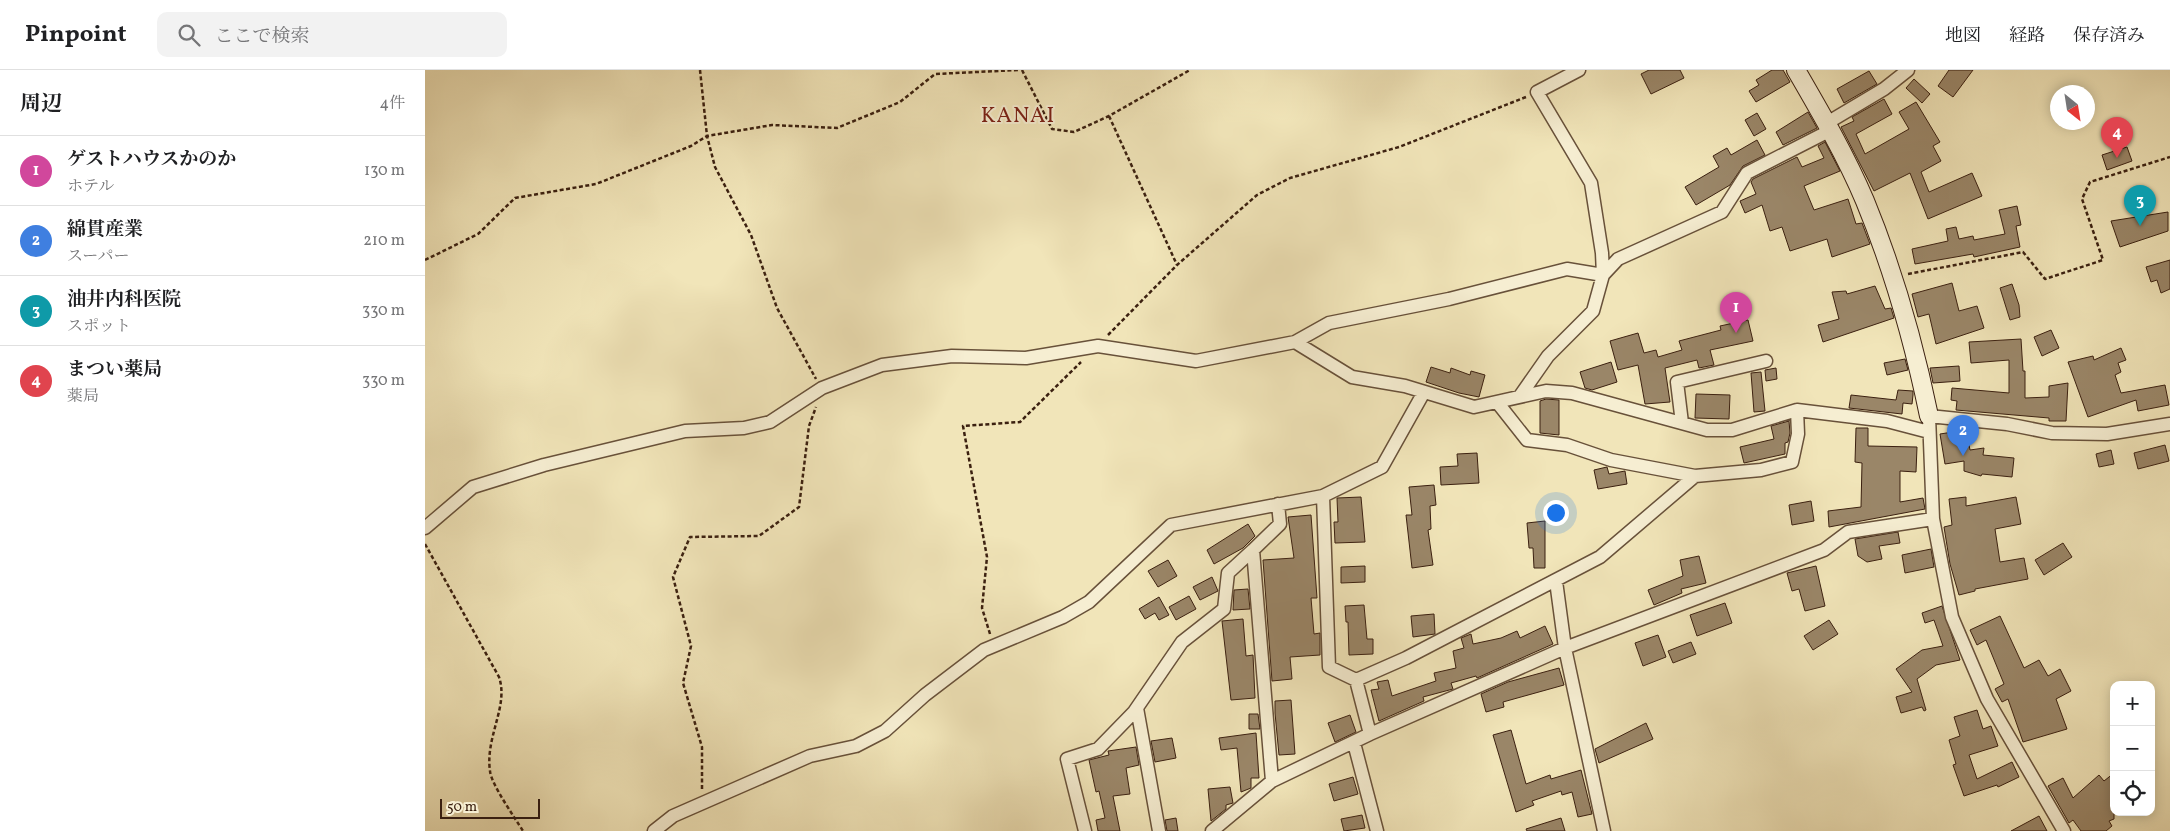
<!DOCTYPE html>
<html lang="ja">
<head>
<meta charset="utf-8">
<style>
  body { margin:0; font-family:Vollkorn,"Noto Serif JP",serif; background:#f2f2f2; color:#202124 }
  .controls { position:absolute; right:15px; bottom:15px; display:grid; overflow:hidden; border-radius:10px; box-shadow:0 2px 12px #0003 }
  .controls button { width:45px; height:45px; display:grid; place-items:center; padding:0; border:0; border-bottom:1px solid #e0e0e0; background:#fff; color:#202124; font:25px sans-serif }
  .compass { position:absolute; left:1625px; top:15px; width:45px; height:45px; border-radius:50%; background:#fff; box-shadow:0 2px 12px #0003; rotate:150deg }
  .scale { position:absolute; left:15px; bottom:12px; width:100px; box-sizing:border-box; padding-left:5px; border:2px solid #3b2010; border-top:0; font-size:14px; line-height:18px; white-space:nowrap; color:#3b2010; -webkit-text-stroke:4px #f6eed2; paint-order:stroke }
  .you { position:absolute; left:1130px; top:442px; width:18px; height:18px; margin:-12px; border:4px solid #fff; border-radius:50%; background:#1a73e8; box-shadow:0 0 0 8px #1a73e833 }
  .badge { display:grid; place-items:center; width:32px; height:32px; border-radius:50%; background:#0b8043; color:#fff; font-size:16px; font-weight:700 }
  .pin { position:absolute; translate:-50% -41px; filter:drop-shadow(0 1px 2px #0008) }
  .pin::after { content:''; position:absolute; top:26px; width:18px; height:15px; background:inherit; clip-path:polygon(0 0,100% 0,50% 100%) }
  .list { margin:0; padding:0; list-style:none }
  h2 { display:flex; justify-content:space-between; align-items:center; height:65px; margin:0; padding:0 20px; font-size:21px }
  h2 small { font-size:16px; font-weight:400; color:#757577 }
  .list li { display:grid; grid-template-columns:32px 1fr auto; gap:15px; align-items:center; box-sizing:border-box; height:70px; padding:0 20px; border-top:1px solid #e0e0e0 }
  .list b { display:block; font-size:19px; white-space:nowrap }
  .list p { margin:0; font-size:16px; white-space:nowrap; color:#757577 }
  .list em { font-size:16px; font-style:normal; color:#757577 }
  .icon { flex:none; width:28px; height:28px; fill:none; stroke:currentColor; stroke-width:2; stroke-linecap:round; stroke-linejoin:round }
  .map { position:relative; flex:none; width:1745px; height:761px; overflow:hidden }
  header { display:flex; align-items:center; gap:30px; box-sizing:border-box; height:70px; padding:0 25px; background:#fff; border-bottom:1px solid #e0e0e0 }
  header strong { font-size:24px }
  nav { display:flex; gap:28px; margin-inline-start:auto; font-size:18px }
  .search { width:350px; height:45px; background:#f2f2f2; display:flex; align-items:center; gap:12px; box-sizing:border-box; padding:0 18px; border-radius:10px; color:#757577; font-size:19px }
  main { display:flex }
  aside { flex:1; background:#fff }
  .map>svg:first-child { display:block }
  .building { fill:#9a8668; stroke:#3b2010 }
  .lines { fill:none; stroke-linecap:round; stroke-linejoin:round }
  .street-casing { stroke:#68513a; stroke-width:15 }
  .secondary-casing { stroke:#3b2010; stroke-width:20 }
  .path { stroke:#3b2010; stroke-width:2.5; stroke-dasharray:4 2.5; stroke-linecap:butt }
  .street { stroke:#f6eed2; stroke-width:12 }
  .secondary { stroke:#f6eed2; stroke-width:18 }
  .labels { text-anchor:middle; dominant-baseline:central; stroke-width:4; stroke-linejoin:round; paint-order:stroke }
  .quarter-label { font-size:22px; letter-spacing:1px; fill:#7a1f14; stroke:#f6eed2 }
</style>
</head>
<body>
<header>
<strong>Pinpoint</strong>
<div class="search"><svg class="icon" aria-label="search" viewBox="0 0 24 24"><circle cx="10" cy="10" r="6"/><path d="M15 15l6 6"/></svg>ここで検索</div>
<nav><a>地図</a><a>経路</a><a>保存済み</a></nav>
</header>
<main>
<aside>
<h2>周辺<small>4件</small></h2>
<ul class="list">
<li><span class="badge" style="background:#d1479c">1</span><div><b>ゲストハウスかのか</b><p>ホテル</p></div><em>130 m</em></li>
<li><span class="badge" style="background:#3f7fe0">2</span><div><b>綿貫産業</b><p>スーパー</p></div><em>210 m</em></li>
<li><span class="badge" style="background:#0f9aa8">3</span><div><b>油井内科医院</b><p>スポット</p></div><em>330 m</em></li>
<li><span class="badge" style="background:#e0444e">4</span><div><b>まつい薬局</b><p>薬局</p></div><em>330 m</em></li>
</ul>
</aside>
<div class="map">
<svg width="1745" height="761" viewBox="0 0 1745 761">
  <rect width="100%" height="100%" fill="#f1e5b9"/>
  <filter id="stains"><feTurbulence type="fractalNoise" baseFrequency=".004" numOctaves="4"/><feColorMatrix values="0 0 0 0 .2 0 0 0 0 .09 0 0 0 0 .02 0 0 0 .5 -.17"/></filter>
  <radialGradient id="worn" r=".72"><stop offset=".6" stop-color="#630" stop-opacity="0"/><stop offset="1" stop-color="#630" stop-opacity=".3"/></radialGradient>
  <path class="building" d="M1224,0H1255L1259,8L1226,24L1216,4Z
    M1347,0H1358L1365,12L1331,32L1324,21L1334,15L1331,10Z
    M1524,0H1548L1528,27L1513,16Z
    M1444,1L1452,14L1419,33L1412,19Z
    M1489,9L1505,24L1497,33L1481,18Z
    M1459,29L1467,44L1431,64L1440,84L1484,59L1474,42L1491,32L1515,72L1508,76L1516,91L1496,102L1504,122L1547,103L1557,126L1503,149L1485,103L1449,121L1416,57L1429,51L1427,47Z
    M1383,42L1392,58L1358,75L1351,62Z
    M1332,43L1341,59L1329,66L1320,50Z
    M1332,70L1340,85L1318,96L1305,115L1271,135L1260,117L1294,97L1288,86L1302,78L1306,85Z
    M1400,72L1415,101L1379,116L1389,140L1423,129L1431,154L1437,153L1445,174L1407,187L1402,169L1365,181L1357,157L1345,161L1337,135L1320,143L1315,131L1331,124L1326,112L1328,109L1372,87L1377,97L1399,88L1393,76Z
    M1702,77L1707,91L1682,100L1677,85Z
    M1592,136L1596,155L1591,156L1595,177L1549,187L1548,184L1490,194L1487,179L1523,171L1521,159L1531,157L1534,169L1548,166L1549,170L1580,164L1574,140Z
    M1743,142V161L1695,177L1686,151Z
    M1745,190V219L1736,223L1732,210L1726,212L1721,197Z
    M1527,213L1534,241L1552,236L1559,258L1511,274L1504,244L1493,247L1487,224Z
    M1587,214L1594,235L1595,247L1585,250L1575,218Z
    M1450,216L1460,239L1466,238L1469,248L1398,272L1393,255L1414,249L1407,222L1421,221L1422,224Z
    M1323,250L1328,271L1285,280L1289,295L1274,298L1272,290L1240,298L1245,332L1220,334L1213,295L1193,300L1185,271L1213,263L1219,283L1231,280L1233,287L1257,280L1254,271L1296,260L1295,256Z
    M1626,260L1634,278L1617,286L1609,267Z
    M1596,269L1598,301H1600V328L1624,327V316L1643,313L1641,351H1624V348L1531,340L1532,331L1526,330L1527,318L1584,323V290L1546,293L1544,272Z
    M1696,278L1701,290L1693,293L1696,302L1690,305L1696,323L1740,315L1744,335L1713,341L1711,330L1663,347L1643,292L1668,286L1669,290Z
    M1480,289L1483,300L1462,305L1459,293Z
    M1186,292L1192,312L1167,320L1160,318L1155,302Z
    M1534,296L1535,311L1508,313L1505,298Z
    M1006,297L1025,303L1026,298L1045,305L1046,301L1060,305L1054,327L1034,323L1001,312Z
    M1351,298L1352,309L1341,311L1340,300Z
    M1336,302L1340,341L1329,342L1326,303Z
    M1473,320L1488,321V325L1487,334L1478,333L1477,344L1424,338L1426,325L1471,330Z
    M1271,324L1305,325L1304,349L1270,348Z
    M1121,329L1134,330V365L1115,363V331Z
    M1364,351L1365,363L1363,372L1360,373V384L1319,393L1315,377L1349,369L1346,356Z
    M1431,358H1443V376L1492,377L1491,402L1475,401V432L1498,428L1500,439L1404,457L1403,441L1436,437L1437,393L1430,392Z
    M1541,360L1545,380L1559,378L1558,385L1589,388L1587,407L1557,404L1556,406L1539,401V391L1520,394L1515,364Z
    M1740,375L1744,391L1713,399L1709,383Z
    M1686,380L1689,394L1674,397L1671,384Z
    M1052,383L1054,413L1016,415L1015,397L1033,396L1032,384Z
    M1182,397L1184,404L1200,401L1202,414L1173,419L1169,400Z
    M1009,415L1011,435L1005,436L1006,459L1003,460L1008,495L987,498L981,445H987L984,417Z
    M936,427L940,472L910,473L909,452H913L912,428Z
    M1541,427V436L1591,427L1596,454L1570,459L1575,492L1599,488L1603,509L1550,519V521L1534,525L1525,494L1519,457L1527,455L1524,429Z
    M1386,431L1389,451L1367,455L1364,435Z
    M886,445L892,528H886L889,564L895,563V585L865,587L867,609L847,611L838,490L869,488L863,447Z
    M1120,451V498H1109L1108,478H1104L1102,453Z
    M823,454L830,466L818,478L789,494L782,480Z
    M1473,462L1475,473L1454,476L1457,489L1442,492L1433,486L1430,469Z
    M1638,473L1647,487L1619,505L1610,490Z
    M1506,479L1509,497L1480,503L1477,485Z
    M1274,486L1281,513L1256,519L1257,523L1229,535L1223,520L1258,506L1255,490Z
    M743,490L752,506L733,517L723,501Z
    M940,496V512L916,513V497Z
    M1391,496L1400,536L1380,541L1374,519L1367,521L1362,503Z
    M787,507L793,521L775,530L768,517Z
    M823,519L825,539L808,540L809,520Z
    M764,526L771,539L751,550L744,537Z
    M734,527L744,545L734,550L730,543L720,549L714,539Z
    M1300,533L1307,553L1272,566L1265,545Z
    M939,535L942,569H948V584L924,585L923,552H921L920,536Z
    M1517,536L1535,590L1511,595L1492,609L1501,640L1499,641L1497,637L1476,643L1471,627L1487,622L1471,599L1497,580L1518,576L1509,550L1500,553L1497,543Z
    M1009,544L1010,564L988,567L986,546Z
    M1575,546L1599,598L1614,590L1623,606L1635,599L1646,621L1631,629L1642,659L1598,672L1583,629L1577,632L1570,619L1579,614L1561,570L1552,575L1545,560Z
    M818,549L821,586L828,585L830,628L806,630L797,551Z
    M1404,550L1413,564L1388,580L1379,566Z
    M1120,556L1128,574L1052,608L1051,606L1026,613L1028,619L998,627L999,631L954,651L946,620L954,619L952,612L963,610L967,626L1011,611L1009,603L1031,598L1028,581L1039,578L1036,568L1046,564L1048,574L1076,568L1092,561L1095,568Z
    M1233,565L1241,587L1218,596L1210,573Z
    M1266,572L1271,584L1248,593L1243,581Z
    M1134,598L1139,615L1078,632L1079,637L1061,642L1056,624L1083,612Z
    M866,630L870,684L854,685L850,643V631Z
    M1552,640L1558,659L1566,656L1573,676L1544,685L1552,709L1587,692L1594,707L1573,717L1572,715L1539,726L1528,695L1531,694L1524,670L1535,666L1529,647Z
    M824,644H833L835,659H824Z
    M925,645L931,662L910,672L903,653Z
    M1221,653L1228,669L1174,693L1170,679Z
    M1086,660L1101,714L1125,705L1126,709L1156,700L1167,744L1153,747L1147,722L1137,725L1136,721L1107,731L1109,735L1091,742L1068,665Z
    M831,663L834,708H826V718L816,722L812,678L796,680L794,668Z
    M747,668L751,688L730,692L726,671Z
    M711,677L714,695L701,698L705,724L688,726L695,761H673L671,750L680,748L674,721L671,722L664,690L684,685L683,681Z
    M1689,703V749L1684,751L1687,756L1681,761H1656L1648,750L1644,753L1623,716L1638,708L1648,728L1674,705L1679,711Z
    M928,707L933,724L909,731L904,714Z
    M805,717L808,733L801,735V739L786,751L783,719Z
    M937,745L940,758L919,761L916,749Z
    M1614,746L1622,761H1586Z
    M751,748L753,761H742L740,750Z
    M1136,748L1140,761H1102L1101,759Z"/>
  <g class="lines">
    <defs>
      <path id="street" d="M1402,53L1459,19L1483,0
        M870,272L927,307L980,316L1049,337L1121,321L1147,323L1282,360H1307L1372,340L1462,351L1504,362
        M1095,326L1123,286L1168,241L1178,205L1177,183L1166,113L1112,22L1154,0
        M1072,332L1102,370L1142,375L1186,390L1270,406L1336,400L1367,392L1373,364L1372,340
        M1257,353L1252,312L1341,291
        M898,426L904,597L931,610L981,588L1175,487L1270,406
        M0,458L48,417L119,395L260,361L319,358L345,352L397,318L457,295L527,286L601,288L673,276L771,291L870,272L904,253L1024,229L1142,199L1178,205L1193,189L1297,142L1322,103L1406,60
        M1131,511L1140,578L1179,761
        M931,610L945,664
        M712,638L734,761
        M929,673L952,761
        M847,711L828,480L855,454L853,434
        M229,761L248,746L385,686L431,676L460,661L500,625L559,580L638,547L664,532L746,455L898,426L957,397L999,322
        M660,761L642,689L673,679L709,642L757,572L799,539L803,503L828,480
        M787,761L847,711L945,664L1140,578L1399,480L1423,462L1508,449
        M1639,761L1562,629L1527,547L1508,449L1504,346L1582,354L1627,363L1682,364L1745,354"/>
      <path id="secondary" d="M1371,0C1396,43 1421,86 1440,131C1468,199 1489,273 1504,346"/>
    </defs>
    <use href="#street" class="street-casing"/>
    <use href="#secondary" class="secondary-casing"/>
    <path class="path" d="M275,0L282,66L290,97L326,165L352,238L391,309
      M597,0L627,59L649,62L684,46L765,0
      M684,46L752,195
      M0,190L53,164L90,128L171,114L266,76L282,66L347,55L412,58L475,32L510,4L594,0
      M1483,204L1598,182L1620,209L1678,190L1657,129L1665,112L1745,87
      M683,265L752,195L832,125L865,108L974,77L1101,27
      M0,474L74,607C84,636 60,667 65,701C66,714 90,748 98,761
      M565,564L557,538L562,487L538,356L595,352L656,292
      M277,719V677L258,613L266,576L248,507L265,467L334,466L374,437L384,356L391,337"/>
    <use href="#street" class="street"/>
    <use href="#secondary" class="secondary"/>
  </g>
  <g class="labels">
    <g class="quarter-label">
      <text x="593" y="46">KANAI</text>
    </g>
  </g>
  <rect width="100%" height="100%" filter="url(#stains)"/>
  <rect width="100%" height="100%" fill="url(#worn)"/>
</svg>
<div class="controls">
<button>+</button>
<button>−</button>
<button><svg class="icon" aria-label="locate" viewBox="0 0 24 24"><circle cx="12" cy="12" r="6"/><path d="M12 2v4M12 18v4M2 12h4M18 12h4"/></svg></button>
</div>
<svg class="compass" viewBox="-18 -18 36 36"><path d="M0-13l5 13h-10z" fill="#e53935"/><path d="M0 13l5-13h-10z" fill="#757577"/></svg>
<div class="scale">50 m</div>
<div class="you"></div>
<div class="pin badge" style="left:1311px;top:263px;background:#d1479c">1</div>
<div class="pin badge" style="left:1538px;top:386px;background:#3f7fe0">2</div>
<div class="pin badge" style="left:1715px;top:156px;background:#0f9aa8">3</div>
<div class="pin badge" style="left:1692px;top:88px;background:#e0444e">4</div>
</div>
</main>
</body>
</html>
